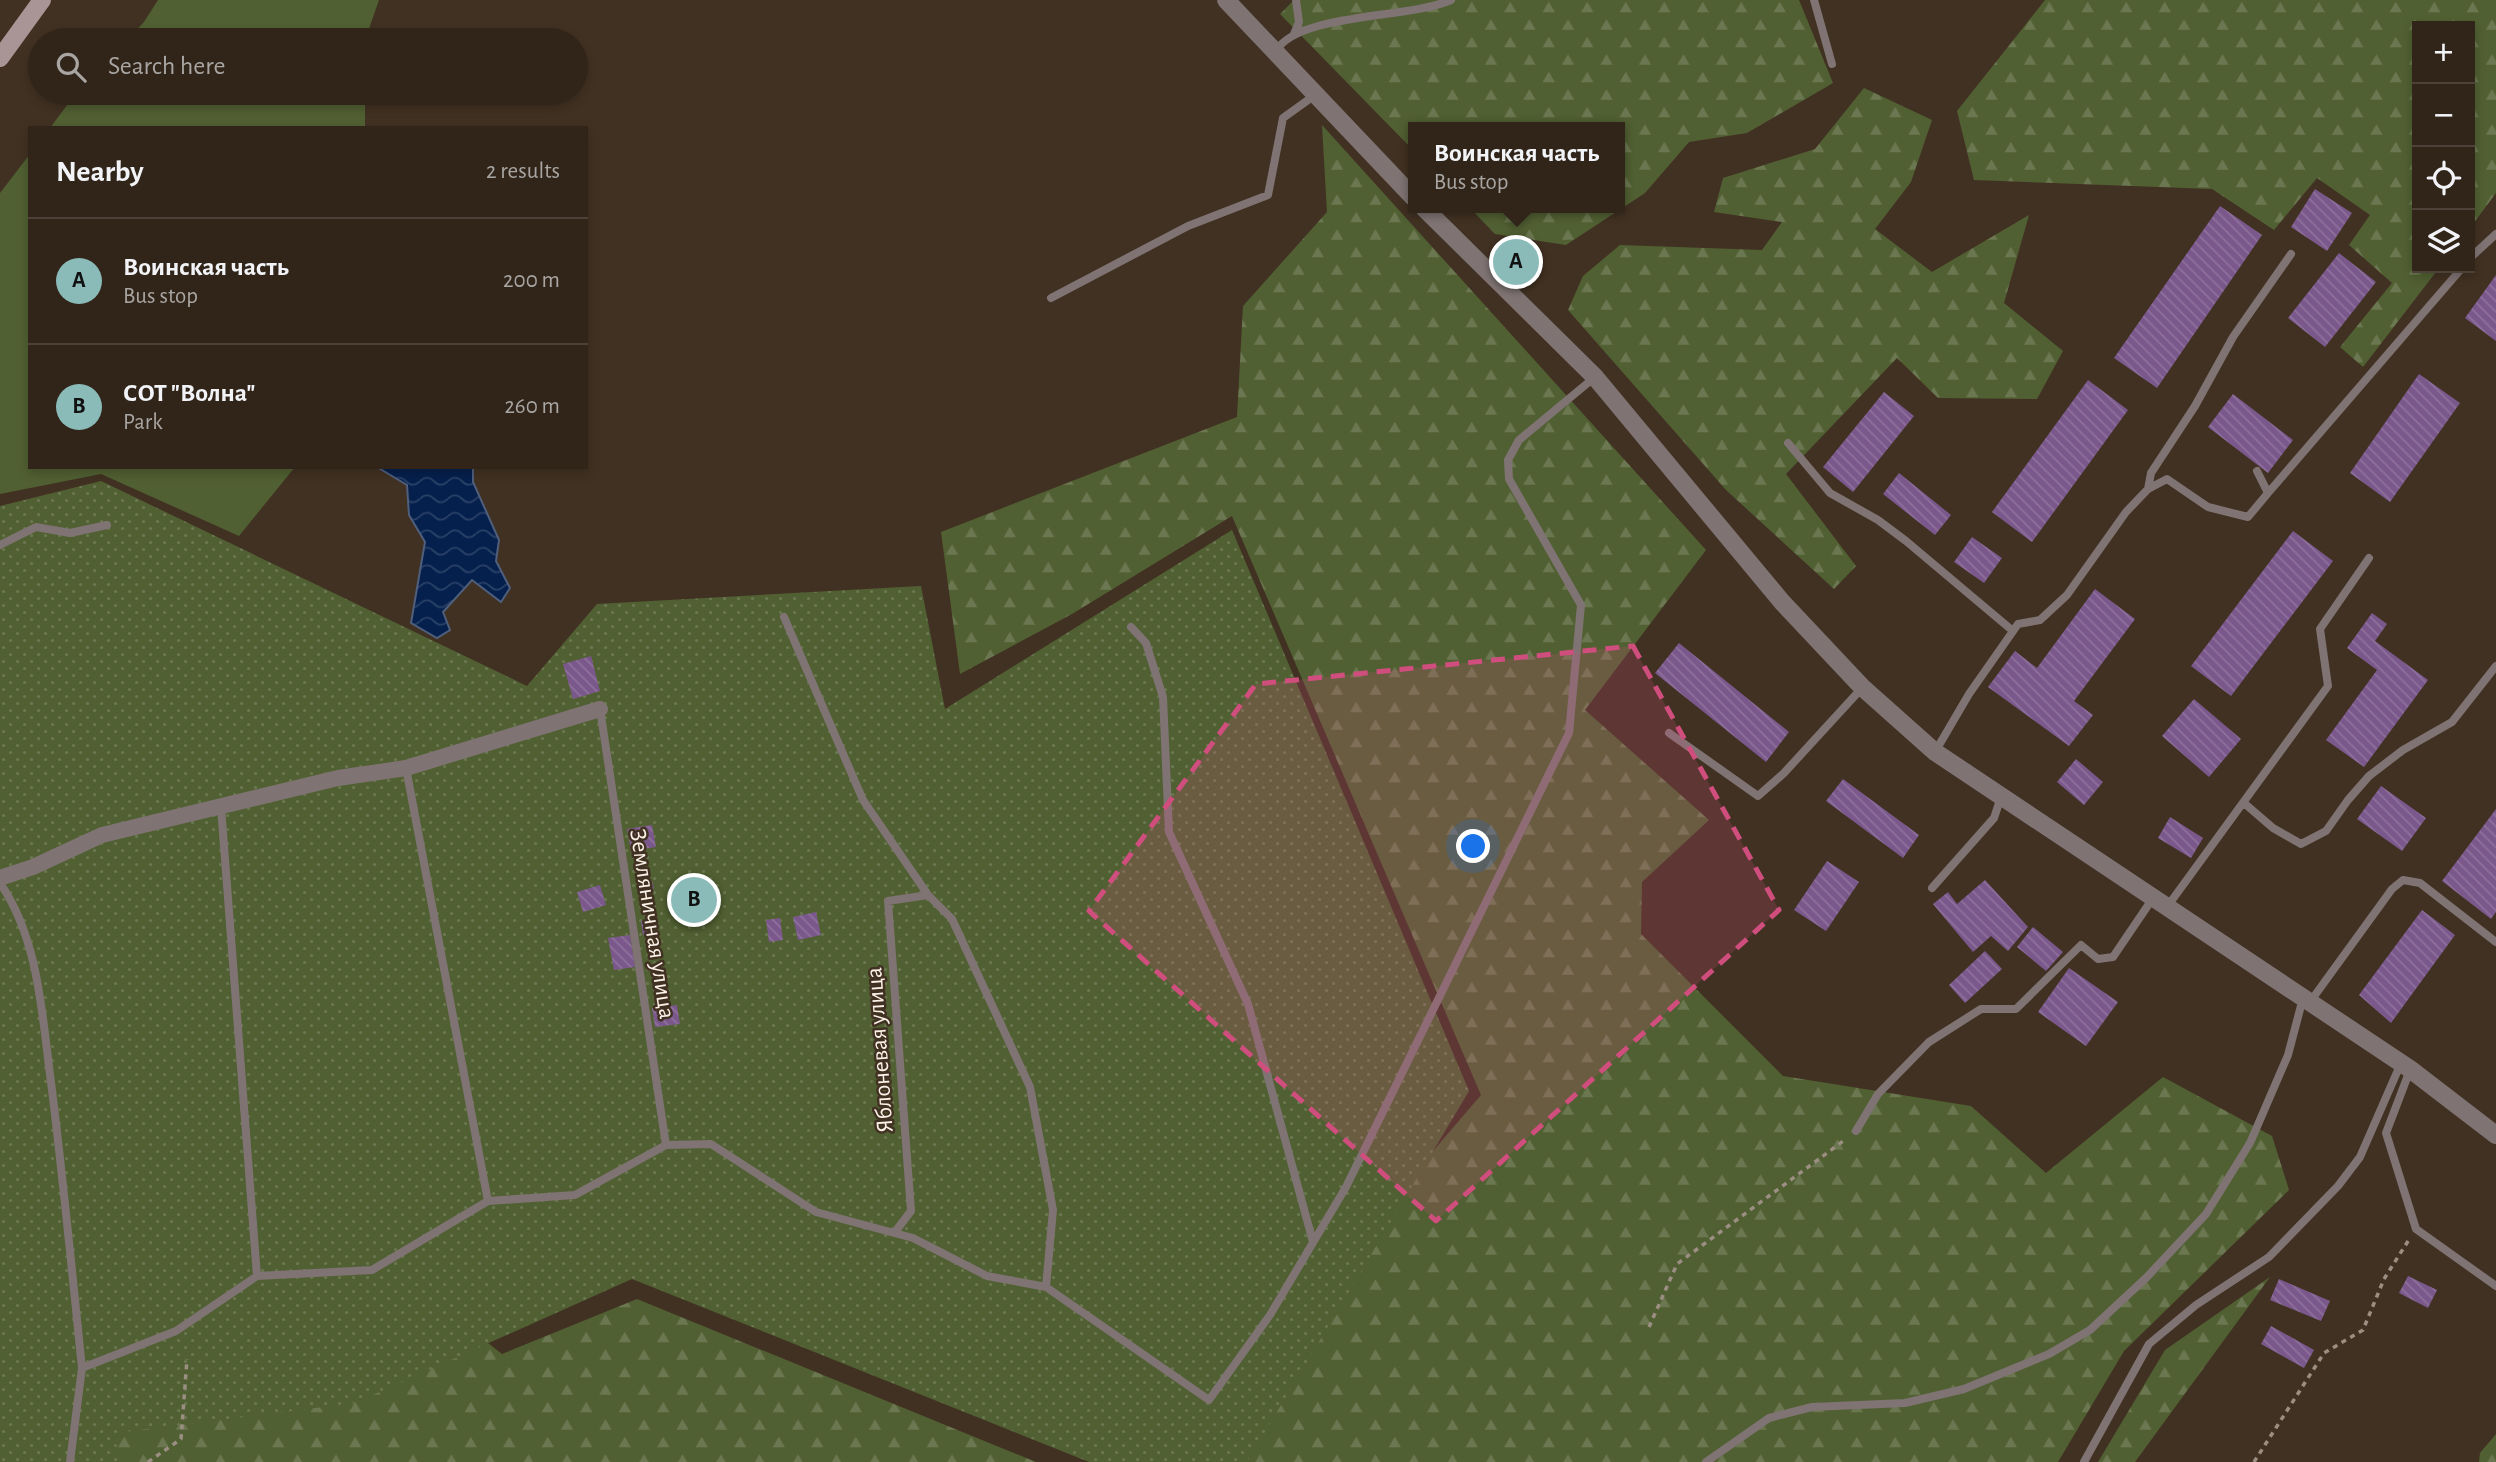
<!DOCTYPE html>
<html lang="en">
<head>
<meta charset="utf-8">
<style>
  body { margin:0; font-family:"Alegreya Sans",sans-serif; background:#392d23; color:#f1f3f6 }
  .controls { position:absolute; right:21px; top:21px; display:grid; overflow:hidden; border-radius:0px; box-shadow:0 4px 10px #0003 }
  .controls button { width:63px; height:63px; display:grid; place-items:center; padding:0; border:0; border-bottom:2px solid #4c4239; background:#31251a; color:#f1f3f6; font:35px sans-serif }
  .you { position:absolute; left:1474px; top:847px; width:24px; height:24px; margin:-18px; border:5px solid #fff; border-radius:50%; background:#1a73e8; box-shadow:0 0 0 10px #1a73e833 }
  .badge { display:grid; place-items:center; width:46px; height:46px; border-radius:50%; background:#8bbbb9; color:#111; font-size:23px; font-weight:700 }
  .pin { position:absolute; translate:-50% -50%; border:4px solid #fff; box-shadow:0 2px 7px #0006 }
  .popup { position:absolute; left:1408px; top:122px; width:217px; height:91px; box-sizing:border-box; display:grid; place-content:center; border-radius:0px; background:#31251a; filter:drop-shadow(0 2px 5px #0005); font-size:23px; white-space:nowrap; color:#a8a5a2 }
  .popup b { font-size:26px; color:#f1f3f6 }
  .popup::after { content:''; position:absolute; left:50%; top:100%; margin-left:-14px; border:14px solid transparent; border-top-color:#31251a }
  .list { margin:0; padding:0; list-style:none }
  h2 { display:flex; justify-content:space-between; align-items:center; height:91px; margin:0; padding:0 28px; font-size:30px }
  h2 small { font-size:23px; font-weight:400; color:#a8a5a2 }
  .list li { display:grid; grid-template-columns:46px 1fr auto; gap:21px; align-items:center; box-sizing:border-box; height:126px; padding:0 28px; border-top:2px solid #4c4239 }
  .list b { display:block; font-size:26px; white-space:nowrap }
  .list p { margin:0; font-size:23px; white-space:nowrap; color:#a8a5a2 }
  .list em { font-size:23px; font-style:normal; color:#a8a5a2 }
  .icon { flex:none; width:38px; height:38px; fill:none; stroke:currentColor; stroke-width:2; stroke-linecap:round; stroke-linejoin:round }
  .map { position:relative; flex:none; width:2496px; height:1462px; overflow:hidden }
  .search { position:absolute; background:#31251a; box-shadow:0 4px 10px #0003; left:28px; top:28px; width:560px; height:77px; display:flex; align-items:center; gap:18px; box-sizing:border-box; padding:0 24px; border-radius:38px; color:#a8a5a2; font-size:26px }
  .panel { position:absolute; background:#31251a; box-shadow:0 4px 10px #0003; left:28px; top:126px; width:560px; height:343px; border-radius:0px }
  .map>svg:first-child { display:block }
  .grass { fill:#516032 }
  .forest { fill:url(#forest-firs) }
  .garden { fill:url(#garden-dots) }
  .water { fill:url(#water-waves); stroke:#4f5f7c; stroke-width:2 }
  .building { fill:url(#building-back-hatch) }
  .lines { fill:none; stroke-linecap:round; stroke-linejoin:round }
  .path { stroke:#9b8e82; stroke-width:3.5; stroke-dasharray:5 5; stroke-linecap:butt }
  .service { stroke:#7f7373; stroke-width:8 }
  .minor { stroke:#7f7373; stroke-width:16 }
  .tertiary { stroke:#7f7373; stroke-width:18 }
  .secondary { stroke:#a99595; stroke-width:18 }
  .marked { fill:#d04e7e; fill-opacity:0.2; stroke:#d04e7e; stroke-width:5; stroke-dasharray:14 9; stroke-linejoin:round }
  .labels { text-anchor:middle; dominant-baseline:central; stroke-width:5; stroke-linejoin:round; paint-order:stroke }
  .street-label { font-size:24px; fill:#fcf2e8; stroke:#413122 }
</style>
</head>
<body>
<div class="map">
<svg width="2496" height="1462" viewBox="0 0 2496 1462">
  <defs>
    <pattern id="forest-firs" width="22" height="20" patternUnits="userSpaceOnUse" patternTransform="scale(1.75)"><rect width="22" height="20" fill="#516032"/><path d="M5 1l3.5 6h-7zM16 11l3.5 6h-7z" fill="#6b7750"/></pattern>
    <pattern id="garden-dots" width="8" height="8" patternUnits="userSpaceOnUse" patternTransform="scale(1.75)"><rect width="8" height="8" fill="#516032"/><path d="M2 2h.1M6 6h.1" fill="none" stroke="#6b7750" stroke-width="1.8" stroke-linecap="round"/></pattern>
    <pattern id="water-waves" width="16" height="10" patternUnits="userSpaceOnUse" patternTransform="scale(1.75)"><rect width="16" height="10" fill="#05204d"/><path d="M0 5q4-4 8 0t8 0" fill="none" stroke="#2a4167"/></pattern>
    <pattern id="building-back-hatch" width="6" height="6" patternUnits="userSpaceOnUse" patternTransform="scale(1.75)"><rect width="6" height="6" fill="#7a588c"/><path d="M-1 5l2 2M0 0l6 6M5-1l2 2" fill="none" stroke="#8e709c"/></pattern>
  </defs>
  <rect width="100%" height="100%" fill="#413122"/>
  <path class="grass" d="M158,0H379L365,40H127L144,22Z
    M76,93H365V128H50Z
    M30,154V467H295L239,536L101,474L0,494V193Z"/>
  <path class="forest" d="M1294,0H1799L1833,83L1747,133L1689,142L1645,193L1566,245L1495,234L1470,208H1619V127H1413V150L1280,14Z
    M2045,0H2496V193L2470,228V26H2417V268H2439L2363,367L2340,347L2392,283L2349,245L2370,215L2317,178L2274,230L2212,189L1974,180L1957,111Z
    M1864,88L1932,120L1911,182L1875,229L1932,272L2029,215L2004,303L2063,351L2037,399L1938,398L1897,358L1786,474L1856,566L1834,589L1726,490L1568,310L1583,276L1620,245L1762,250L1782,222L1714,212L1723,178L1815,149Z
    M1322,125L1706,550L1585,710L1709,820L1642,882L1641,934L1783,1076L1971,1106L2046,1173L2163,1077L2272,1136L2289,1190L2124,1351L2058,1462H1099L1226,1393L1481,1095L1232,516L1072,614L960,674L941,532L1237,417L1243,306L1327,212Z
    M2270,1277L2135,1462H2098L2165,1350Z
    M637,1299L1036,1462H58V1384L437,1303L502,1354Z
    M2496,1434V1462H2479L2480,1453Z"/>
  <path class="garden" d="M101,481L527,686L597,604L921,586L945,709L1232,530L1469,1091L1247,1462H1089L632,1279L355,1403L115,1433L119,1462H0V506Z"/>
  <path class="water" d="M377,467H473V482L499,540L496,561L510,588L501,602L472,580L443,612L450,630L437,638L411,623L425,542L409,515L407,485Z"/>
  <path class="building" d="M2315,189L2352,213L2327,251L2291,227Z
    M2220,206L2262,235L2157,388L2114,358Z
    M2339,253L2376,282L2325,347L2288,318Z
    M2496,275V341L2465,318Z
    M2419,374L2460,403L2390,502L2350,473Z
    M2088,380L2128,410L2032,542L1992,512Z
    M1884,392L1914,416L1853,492L1823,467Z
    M2233,394L2293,440L2268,473L2208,427Z
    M1899,473L1951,515L1935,535L1883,494Z
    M2293,531L2333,561L2231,696L2191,666Z
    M1972,537L2002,558L1984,583L1954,562Z
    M2095,589L2135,619L2074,701L2093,715L2069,746L1988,687L2015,651L2037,668Z
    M2372,613L2387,624L2375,641L2428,680L2364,767L2326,740L2377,670L2347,648Z
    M1679,643L1789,732L1766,762L1655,673Z
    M591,656L600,691L573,699L563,664Z
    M2194,699L2241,739L2209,777L2162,736Z
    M2076,759L2103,782L2084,805L2057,782Z
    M1843,779L1919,835L1903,858L1826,801Z
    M2381,786L2426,818L2402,851L2357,819Z
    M2496,809V912L2491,919L2442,881Z
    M2170,817L2203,838L2191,858L2158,838Z
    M652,825L656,847L631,851L627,829Z
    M1827,861L1859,882L1826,931L1794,910Z
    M1985,880L2028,927L2008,951L1991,936L1973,952L1933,904L1948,892L1957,904Z
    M652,881L654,889L639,892L638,884Z
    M600,885L606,905L583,912L577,892Z
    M2422,910L2455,935L2391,1023L2359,995Z
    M816,912L821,935L798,940L793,917Z
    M780,918L783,940L769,942L766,920Z
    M648,920L651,934L643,935L641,921Z
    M2033,927L2063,952L2046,971L2017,947Z
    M630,935L635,967L614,970L608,938Z
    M1985,951L2002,969L1965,1003L1949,985Z
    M2069,968L2118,1002L2086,1046L2038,1012Z
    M677,1005L680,1024L655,1027L652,1008Z
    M2408,1276L2437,1290L2428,1308L2399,1293Z
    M2279,1279L2330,1301L2321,1321L2270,1300Z
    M2271,1326L2314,1350L2304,1368L2261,1344Z"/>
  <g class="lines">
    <path class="path" d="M1649,1327L1677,1264L1846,1139
      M148,1462L181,1439L187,1359
      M2254,1462L2324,1353L2363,1330L2384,1279L2410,1238"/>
    <path class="service" d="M1814,0L1832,64
      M1294,34L1299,22L1296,0
      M1276,51C1298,13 1408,19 1451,0
      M2470,258L2496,234
      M1051,298L1188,226L1268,195L1283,118L1315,95
      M1788,443L1830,493L1878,520L1906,541L2013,631
      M2148,489L2151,473L2195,406L2233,337L2291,254
      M2268,493L2462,268
      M0,545L36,527L70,533L107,525
      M784,617L863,800L928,895L952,919L1030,1087L1053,1210L1046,1287
      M1131,627L1146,643L1163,697L1169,832L1248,1004L1313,1242
      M600,709L666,1145
      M1669,733L1758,796L1784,773L1862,688
      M1935,752L1969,694L2018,624L2040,620L2067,595L2126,512L2148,489L2167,479L2208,507L2248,517L2268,493L2257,471
      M406,768L488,1201
      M2244,803L2273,828L2301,844L2326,831L2348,800L2369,776L2403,750L2452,722L2496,666
      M221,807L257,1276
      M0,883C39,939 42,1016 51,1082C63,1177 72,1272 82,1368
      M1932,888L1994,818L2001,797
      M2167,907L2328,686L2320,629L2369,558
      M2310,1002L2392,889L2403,880L2420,883L2496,942
      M2410,1070L2386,1133L2416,1229L2496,1286
      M1856,1131L1878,1094L1929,1042L1981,1009H2016L2081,945L2098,959L2113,957L2153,898
      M895,1232L911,1211L888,901L928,895
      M70,1462L82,1368L176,1331L257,1276L372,1270L488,1201L575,1195L666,1145L711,1144L816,1212L913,1238L987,1276L1046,1287L1209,1400L1270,1315L1346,1187L1569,733L1581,605L1509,479L1508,460L1519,440L1595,377
      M1706,1462L1769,1418L1812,1407L1905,1403L1964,1389L2049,1354L2090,1330L2146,1278L2206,1214L2250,1143L2288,1055L2303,998
      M2084,1462L2149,1344L2196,1305L2269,1257L2338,1186L2360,1157L2401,1063"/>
    <path class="minor" d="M0,878L33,867L102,835L338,778L406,768L600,709"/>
    <path class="tertiary" d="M1226,0L1413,197
      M1424,208L1595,377L1782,602L1862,687L1935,752L2410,1069L2496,1135"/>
    <path class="secondary" d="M0,58L42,0"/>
  </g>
  <path class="marked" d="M1633,646L1779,910L1436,1221L1089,911L1256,684Z"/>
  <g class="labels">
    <g class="street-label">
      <text transform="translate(652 924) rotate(81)">Земляничная улица</text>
      <text transform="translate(880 1050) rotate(-94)">Яблоневая улица</text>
    </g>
  </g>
</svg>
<div class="controls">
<button>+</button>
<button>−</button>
<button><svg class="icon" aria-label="locate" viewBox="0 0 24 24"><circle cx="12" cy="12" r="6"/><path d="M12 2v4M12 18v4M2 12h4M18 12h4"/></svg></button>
<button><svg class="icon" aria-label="layers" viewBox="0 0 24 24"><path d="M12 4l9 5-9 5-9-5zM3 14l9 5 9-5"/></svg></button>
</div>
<div class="you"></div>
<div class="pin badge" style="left:1516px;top:262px">A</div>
<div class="popup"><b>Воинская часть</b>Bus stop</div>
<div class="pin badge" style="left:694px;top:900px">B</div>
<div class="search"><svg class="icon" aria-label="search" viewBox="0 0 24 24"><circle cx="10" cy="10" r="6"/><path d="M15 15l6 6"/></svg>Search here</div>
<section class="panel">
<h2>Nearby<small>2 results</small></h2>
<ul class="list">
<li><span class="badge">A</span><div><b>Воинская часть</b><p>Bus stop</p></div><em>200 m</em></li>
<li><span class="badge">B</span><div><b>СОТ &quot;Волна&quot;</b><p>Park</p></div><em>260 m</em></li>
</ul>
</section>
</div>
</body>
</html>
